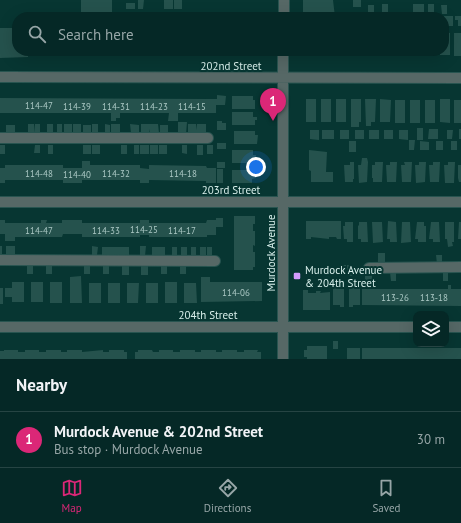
<!DOCTYPE html>
<html lang="en">
<head>
<meta charset="utf-8">
<style>
  body { margin:0; font-family:"PT Sans",sans-serif; background:#0e302e; color:#f1f3f6 }
  .controls { position:absolute; right:12px; bottom:12px; display:grid; overflow:hidden; border-radius:8px; box-shadow:0 4px 16px #0002 }
  .controls button { width:36px; height:36px; display:grid; place-items:center; padding:0; border:0; border-bottom:1px solid #264443; background:#052826; color:#f1f3f6; font:20px sans-serif }
  .you { position:absolute; left:256px; top:167px; width:14px; height:14px; margin:-10px; border:3px solid #fff; border-radius:50%; background:#1a73e8; box-shadow:0 0 0 6px #1a73e833 }
  .badge { display:grid; place-items:center; width:26px; height:26px; border-radius:50%; background:#db2777; color:#fff; font-size:13px; font-weight:700 }
  .pin { position:absolute; translate:-50% -33px; filter:drop-shadow(0 1px 2px #0008) }
  .pin::after { content:''; position:absolute; top:21px; width:14px; height:12px; background:inherit; clip-path:polygon(0 0,100% 0,50% 100%) }
  .list { margin:0; padding:0; list-style:none }
  h2 { display:flex; justify-content:space-between; align-items:center; height:52px; margin:0; padding:0 16px; font-size:17px }
  h2 small { font-size:13px; font-weight:400; color:#97a6a7 }
  .list li { display:grid; grid-template-columns:26px 1fr auto; gap:12px; align-items:center; box-sizing:border-box; height:56px; padding:0 16px; border-top:1px solid #264443 }
  .list b { display:block; font-size:15px; white-space:nowrap }
  .list p { margin:0; font-size:13px; white-space:nowrap; color:#97a6a7 }
  .list em { font-size:13px; font-style:normal; color:#97a6a7 }
  .icon { flex:none; width:22px; height:22px; fill:none; stroke:currentColor; stroke-width:2; stroke-linecap:round; stroke-linejoin:round }
  .map { position:relative; flex:none; width:461px; height:359px; overflow:hidden }
  .search { position:absolute; background:#052826; box-shadow:0 4px 16px #0002; left:12px; right:12px; top:12px; height:44px; display:flex; align-items:center; gap:10px; box-sizing:border-box; padding:0 14px; border-radius:16px; color:#97a6a7; font-size:15px }
  .sheet { height:108px; background:#052826 }
  nav { display:flex; justify-content:space-around; align-items:center; box-sizing:border-box; height:56px; border-top:1px solid #264443; background:#052826; font-size:11px; color:#97a6a7 }
  nav a { display:grid; justify-items:center; gap:2px }
  nav .on { color:#db2777 }
  .map>svg:first-child { display:block }
  .building { fill:#25524d }
  .lines { fill:none; stroke-linecap:round; stroke-linejoin:round }
  .minor-casing { stroke:#285450; stroke-width:12 }
  .minor { stroke:#566866; stroke-width:10 }
  .poi-dot { fill:#d29cfd; stroke:#073632; stroke-width:1.5 }
  .labels { text-anchor:middle; dominant-baseline:central; stroke-width:4; stroke-linejoin:round; paint-order:stroke }
  .number-label { font-size:9px; fill:#abc8c4 }
  .street-label { font-size:11px; fill:#d8efeb; stroke:#073632 }
  .poi-label { font-size:11px; fill:#d8efeb; stroke:#073632; text-anchor:start }
</style>
</head>
<body>
<div class="map">
<svg width="461" height="359" viewBox="0 0 461 359">
  <rect width="100%" height="100%" fill="#073632"/>
  <path class="building" d="M81,0H112V17H81Z
    M138,0H144L143,9H138Z
    M164,0H173V9H164Z
    M174,0H182V9H174Z
    M303,0H333L335,17H325V15H319V17H303Z
    M353,0H361V7H353Z
    M126,3H135V9H126Z
    M382,4H388V14H382Z
    M413,4H424V13H413Z
    M428,4H434V13H428Z
    M368,5H374V14H368Z
    M441,5H447V14H442Z
    M253,15H263V17H253Z
    M399,15H408V17H399Z
    M444,16H453V26H444Z
    M455,16H461V26H458V20H455Z
    M0,28H17V51H28V57L0,58Z
    M444,29H446V32L450,33V55H440V51H444Z
    M454,33H461V56H454Z
    M81,51H112V56H81Z
    M118,51H214V56H118Z
    M216,51H236V52L216,53Z
    M303,51H313V55H303Z
    M321,51H331V55H321Z
    M336,51H346V55H336Z
    M350,51H361V55H350Z
    M365,51H376V55H365Z
    M380,51H391V55H380Z
    M395,51H405V55H395Z
    M410,51H420V55H410Z
    M425,51H435V55H425Z
    M217,95L226,96L225,105H216V113H178V121H168L169,113H120V118H116V121H111V113H0V98L207,99H217Z
    M232,96H253V100H255V109H232Z
    M306,99H316V122H306Z
    M321,99H331V122H321Z
    M336,99H346V122H336Z
    M351,99H361V122H359V127H351Z
    M365,99H376L375,122H371V126H366Z
    M380,99L391,100L390,122H380Z
    M440,99H450V123L440,122Z
    M395,100H405V123H395Z
    M410,100H420V123H410Z
    M425,100H435V123H425Z
    M454,100H461V123H454Z
    M232,112H253V117H257V120H255V125H232Z
    M217,121H222V123H226V130H217Z
    M178,122H187L186,134H178Z
    M28,124H34V133H28Z
    M35,124H40V133H34Z
    M47,124H53V133H47Z
    M57,124H62V133H57Z
    M64,124H72V133H64Z
    M73,124H81V133H73Z
    M92,124H98V133H92Z
    M105,124L110,125V133H105Z
    M111,124H120V134H111Z
    M130,124L139,125V133H131Z
    M141,124H158L159,133H150V129L149,134L141,133Z
    M188,124H196L197,130V124H206V134H188Z
    M6,125H15V133H6Z
    M83,125H91V134L83,135Z
    M160,125H168V134H160Z
    M417,128H423V140H417Z
    M429,129H438V139H428Z
    M459,129H461V139H459Z
    M310,130H319V140L310,139Z
    M322,130H334V139H322Z
    M340,130H349V139H340Z
    M355,130H364V139H355Z
    M369,130H379V139H369Z
    M384,130H393V139H384Z
    M399,130H408V140L399,139Z
    M447,130H453L452,139H447Z
    M234,131H255V135H258L257,144H234Z
    M409,140H415L414,150H409Z
    M349,141H356V152H349Z
    M420,141L429,142V150H420Z
    M436,141H443V150H436Z
    M451,141H457V150H451Z
    M217,143H226V149H217Z
    M0,145H5V154H0Z
    M35,145H40V153H34Z
    M48,145H53V154H48Z
    M83,145H91V154H83Z
    M92,145H100V154H92Z
    M121,145H127V154H121Z
    M134,145H139V154H134Z
    M140,145H149V154H140Z
    M150,145H158V154H150Z
    M159,145H167V154H159Z
    M182,145H187V154L182,153Z
    M197,145H203V155H197Z
    M207,145H213V154H207Z
    M232,150H253V155H256L255,163H232Z
    M309,150L327,152L326,172H333V182H311V171L309,170Z
    M362,158H367L368,162L367,182L359,183L358,165H361Z
    M82,161H90V165H140V168L149,169V165L206,166L207,168H216V183H206V181L149,180V183H140V180H82V183H63V180H5V183H0V168H5V165H63V168H82Z
    M217,162H225V168H217Z
    M350,162H354V179H353V182H345L344,165H350Z
    M375,162H383L382,182H373V178H372V165H375Z
    M390,162H397L396,182H387L386,165H390Z
    M404,162H412L411,182H402L401,165H405Z
    M419,162H426L425,182L416,183L415,165H419Z
    M433,162H440L439,182H430L429,165H433Z
    M448,162H455L454,183H445L444,165H448Z
    M458,165H461V182H459L458,178Z
    M217,169H223V183H217Z
    M232,170H254V174H256V178L252,179V183H232Z
    M234,216H255V224H253V231H255V246L253,245V252H255V267H253V270H234Z
    M216,218H223V227H216V235H207V237H149V235H140V237H82V234H63L62,237H15V241H5V234H0V220H5V223H41V220H47L46,223H62V220H82V223H140V220H149V223H206L207,220H216V225Z
    M306,221H341V239H337L336,237H329V239L311,237V239H306Z
    M388,221L396,222L397,242H390V239H387Z
    M345,222H353V242H347V239H344L343,226H345Z
    M359,222H367L368,242H361V239H358V226L359,225Z
    M372,222H382L383,242L373,243Z
    M402,222H410L411,242L401,243Z
    M417,222H424V226H426V242H418V239H415Z
    M431,222H439L440,242H433V239H429Z
    M445,222H454V242H452L453,246L448,247L447,239H445Z
    M459,222H461V239H458Z
    M0,246H2V255H0Z
    M6,246H15V256H6Z
    M92,246L98,247L97,255H92Z
    M140,246H146L145,256H140Z
    M102,247H129V255L102,256Z
    M152,247H165V256H152Z
    M172,247H177V256H172Z
    M181,247H187V256H181Z
    M191,247H196V256H191Z
    M200,247H206V256H200Z
    M207,247H212V256H207Z
    M378,253H385V262H378Z
    M436,255H442V263L437,264Z
    M33,264V274H27V265Z
    M84,264L90,265V274H84Z
    M103,264H109V274H103Z
    M141,264H148V275H141Z
    M167,264V274H161V265Z
    M180,264H186V274H180Z
    M46,265H52V274H46Z
    M122,265H129V275H122Z
    M340,265H346V275H340Z
    M347,265H353L354,276H347Z
    M365,271H372V281H365Z
    M390,272H396V281H391Z
    M443,272H448V281H443Z
    M81,276L82,303H70V277Z
    M201,277H210V282H262V301L201,302Z
    M12,282H24V302H12V297H5V288H12Z
    M31,282H43V302H31Z
    M50,282H62V303H50Z
    M165,282H177V303H165Z
    M89,283H101V303H89Z
    M108,283H120V303H108Z
    M127,283H139L138,303H127Z
    M146,283H158V303H146Z
    M184,283H196L197,303H184Z
    M333,284H344V307H340V305H333Z
    M349,284H360V305H353V307H349Z
    M448,285H451V289H461V306L362,305V289H448Z
    M0,288H3V304H0Z
    M303,290H308V293H316V291H321L320,293L330,292V310H303Z
    M333,341H338V349H333Z
    M307,346H327V359H307V357H304V350H307Z
    M347,348H360V359H347Z
    M362,348H461V359H362Z
    M4,350H18V352H25V350H39V352H46V350H61V352H67V350H82V352L103,350V352H109V350H124V352H127V359H0V351H4Z
    M138,350H152L153,352H159V350H173V352H180V350H195V352H201V350H216V352H222V350H237V352H244V350H258L257,352H261V359H135V352H138Z"/>
  <g class="lines">
    <defs>
      <path id="minor" d="M284,17V0
        M0,77L461,78
        M0,138H208
        M0,202H461
        M0,260L215,261
        M369,268L461,267
        M0,327H416
        M446,327H461
        M283,359V51"/>
    </defs>
    <use href="#minor" class="minor-casing"/>
    <use href="#minor" class="minor"/>
  </g>
  <rect class="poi-dot" x="293" y="272" width="8" height="8" rx="2"/>
  <g class="labels">
    <g class="number-label">
      <text x="39" y="105">114-47</text>
      <text x="77" y="106">114-39</text>
      <text x="116" y="106">114-31</text>
      <text x="154" y="106">114-23</text>
      <text x="192" y="106">114-15</text>
      <text x="39" y="173">114-48</text>
      <text x="116" y="173">114-32</text>
      <text x="183" y="173">114-18</text>
      <text x="77" y="174">114-40</text>
      <text x="144" y="229">114-25</text>
      <text x="39" y="230">114-47</text>
      <text x="106" y="230">114-33</text>
      <text x="182" y="230">114-17</text>
      <text x="236" y="292">114-06</text>
      <text x="395" y="297">113-26</text>
      <text x="434" y="297">113-18</text>
    </g>
    <g class="street-label">
      <text x="231" y="66">202nd Street</text>
      <text x="231" y="190">203rd Street</text>
      <text transform="translate(271 253) rotate(-90)">Murdock Avenue</text>
      <text x="208" y="315">204th Street</text>
    </g>
    <g class="poi-label">
      <text x="305" y="270">Murdock Avenue<tspan x="305" dy="13">&amp; 204th Street</tspan></text>
    </g>
  </g>
</svg>
<div class="controls">
<button><svg class="icon" aria-label="layers" viewBox="0 0 24 24"><path d="M12 4l9 5-9 5-9-5zM3 14l9 5 9-5"/></svg></button>
</div>
<div class="you"></div>
<div class="pin badge" style="left:273px;top:121px">1</div>
<div class="search"><svg class="icon" aria-label="search" viewBox="0 0 24 24"><circle cx="10" cy="10" r="6"/><path d="M15 15l6 6"/></svg>Search here</div>
</div>
<section class="sheet">
<h2>Nearby<small></small></h2>
<ul class="list">
<li><span class="badge">1</span><div><b>Murdock Avenue &amp; 202nd Street</b><p>Bus stop · Murdock Avenue</p></div><em>30 m</em></li>
</ul>
</section>
<nav>
<a class="on"><svg class="icon" aria-label="map" viewBox="0 0 24 24"><path d="M3 6l6-2 6 2 6-2v14l-6 2-6-2-6 2zM9 4v14M15 6v14"/></svg>Map</a>
<a><svg class="icon" aria-label="directions" viewBox="0 0 24 24"><path d="M12 3l9 9-9 9-9-9zM9 14v-3h6M13 9l2 2-2 2"/></svg>Directions</a>
<a><svg class="icon" aria-label="saved" viewBox="0 0 24 24"><path d="M7 4h10v16l-5-4-5 4z"/></svg>Saved</a>
</nav>
</body>
</html>
